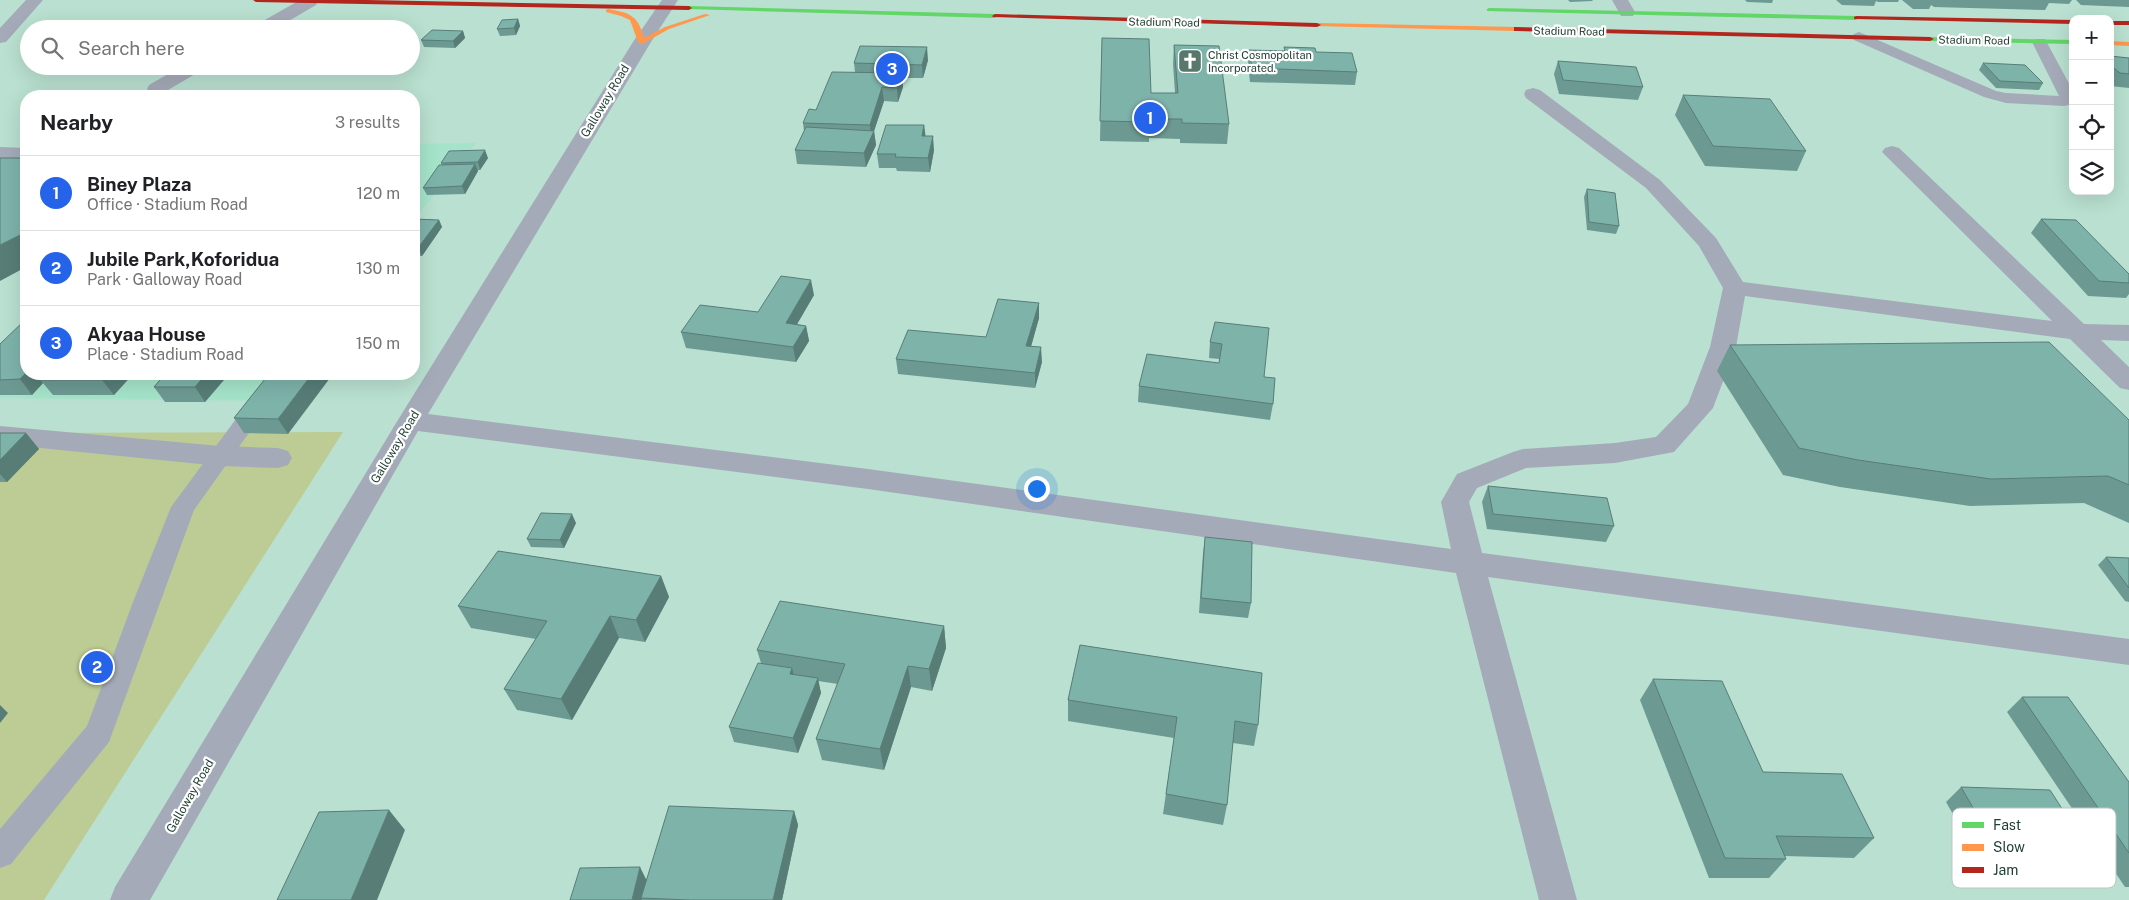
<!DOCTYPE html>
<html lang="en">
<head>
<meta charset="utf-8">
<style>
  body { margin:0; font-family:"Public Sans",sans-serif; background:#f2f2f2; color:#202124 }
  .controls { position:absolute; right:15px; top:15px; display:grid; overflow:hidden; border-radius:10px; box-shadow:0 5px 20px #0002 }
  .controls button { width:45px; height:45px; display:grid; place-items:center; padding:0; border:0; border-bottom:1px solid #e0e0e0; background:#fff; color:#202124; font:25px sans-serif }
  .you { position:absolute; left:1036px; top:488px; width:18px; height:18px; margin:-12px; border:4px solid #fff; border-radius:50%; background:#1a73e8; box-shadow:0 0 0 8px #1a73e833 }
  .badge { display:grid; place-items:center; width:32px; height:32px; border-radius:50%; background:#2563eb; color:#fff; font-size:16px; font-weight:700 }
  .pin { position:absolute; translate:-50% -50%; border:2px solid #fff; box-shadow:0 1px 5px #0006 }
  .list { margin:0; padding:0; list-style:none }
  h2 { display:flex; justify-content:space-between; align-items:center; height:65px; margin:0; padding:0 20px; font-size:21px }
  h2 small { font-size:16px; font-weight:400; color:#757577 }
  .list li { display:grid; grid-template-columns:32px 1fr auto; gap:15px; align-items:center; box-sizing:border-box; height:75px; padding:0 20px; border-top:1px solid #e0e0e0 }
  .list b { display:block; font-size:19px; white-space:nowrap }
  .list p { margin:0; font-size:16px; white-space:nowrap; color:#757577 }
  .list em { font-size:16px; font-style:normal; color:#757577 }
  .icon { flex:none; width:28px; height:28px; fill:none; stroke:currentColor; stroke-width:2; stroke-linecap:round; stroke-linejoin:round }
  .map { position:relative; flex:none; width:2129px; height:900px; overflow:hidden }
  .search { position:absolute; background:#fff; box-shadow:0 5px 20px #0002; left:20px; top:20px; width:400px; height:55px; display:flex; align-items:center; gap:12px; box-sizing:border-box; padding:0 18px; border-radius:28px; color:#757577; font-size:19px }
  .panel { position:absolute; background:#fff; box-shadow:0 5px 20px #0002; left:20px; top:90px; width:400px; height:290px; border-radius:20px }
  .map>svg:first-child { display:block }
  .built { fill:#a5e4ca }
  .green { fill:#bdcc94 }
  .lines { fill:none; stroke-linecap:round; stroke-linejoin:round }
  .lane { fill:#a5aab8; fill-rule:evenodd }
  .street { fill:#a5aab8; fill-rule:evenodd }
  .fast { fill:#63d668; fill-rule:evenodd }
  .slow { fill:#ff974d; fill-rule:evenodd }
  .jam { fill:#b3261e; fill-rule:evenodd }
  .wall { fill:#6c9a92 }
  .shaded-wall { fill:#587d77 }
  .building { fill:#7eb3aa; stroke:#587d77 }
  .labels { text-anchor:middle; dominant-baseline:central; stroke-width:4.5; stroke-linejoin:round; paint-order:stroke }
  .far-street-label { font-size:11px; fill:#224034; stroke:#fff }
  .far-poi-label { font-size:11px; fill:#224034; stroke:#fff; text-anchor:start }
  .street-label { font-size:12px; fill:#224034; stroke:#fff }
  .key { fill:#fff; stroke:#bdc6c2; stroke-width:1 }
  .key-label { font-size:14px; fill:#224034 }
</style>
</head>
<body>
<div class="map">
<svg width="2129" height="900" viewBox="0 0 2129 900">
  <rect width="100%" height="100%" fill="#b9e0d0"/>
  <path class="built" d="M476,143L414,220V144Z
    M0,355L26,374H290L268,401L0,398Z"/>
  <path class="green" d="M343,432L44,900H0V433Z"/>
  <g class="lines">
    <path class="lane" d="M1859,32L1996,91L2006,93L2059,96L2032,42L2035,39H2045L2073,91V104L2064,106L2006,103L1984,97L1854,40L1851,37L1854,34Z
      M269,374H291L194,510L109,742L11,864L0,868V829L87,726L133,602L171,507Z"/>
    <path class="street" d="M26,0H43L6,42L0,43V28Z
      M300,0L318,1L316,5L275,29H254L256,25Z
      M662,0H678L651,42L428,414L868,469L1451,549L1441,502L1457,474L1513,452L1523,449L1615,443L1656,437L1688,404L1710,347L1723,288L1699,246L1646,188L1526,98L1524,94L1526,90L1533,88L1540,90L1660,180L1716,238L1743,282L2052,321L1882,152L1885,148L1892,146L1899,148L2084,324L2129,325V341L2101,340L2129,367V390L2120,388L2070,339L1745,296L1736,347L1713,408L1674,452L1615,463L1526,468L1477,488L1469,502L1482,553L2129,639V665L1488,577L1577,900H1539L1456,573L868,489L418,431L150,900H110L115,887L401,415L633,42Z
      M1612,0H1628L1635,12L1633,16H1621Z
      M182,66H205L202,70L163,93L156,95L149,93L147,89L149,85Z
      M0,147L26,148V160L0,159Z
      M0,426L220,446L278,448L288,451L292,458L288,465L278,468L220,466L0,444Z"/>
    <path class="fast" d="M689,6L995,14L998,16L995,18L687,9V7Z
      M1489,8L1856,16L1859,18L1856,20L1487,11V9Z
      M1927,37L2073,40V44L1930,41L1926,39Z"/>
    <path class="slow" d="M608,9C630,13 638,15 644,38L665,27L705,14L710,15L669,29L642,44L638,42L630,20L621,16L606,12V10Z
      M1317,23L1517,27L1521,29L1517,31L1315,26L1313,25Z
      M2110,41L2129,42V46L2110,45Z"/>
    <path class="jam" d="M253,0H367L689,6L692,8L689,10L256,2Z
      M995,14L1317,23L1321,25L1317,27L993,17L992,16Z
      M1856,16L2073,20V24L1854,19V17Z
      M2110,21H2129V25H2110Z
      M1514,27L1930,37L1934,39L1930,41L1517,31H1514Z"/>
  </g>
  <path class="wall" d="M1568,0H1593L1592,1L1570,2Z
    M1745,0H1773L1772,3L1747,2Z
    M1836,0H1899L1898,2H1878L1876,1L1874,6L1842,5Z
    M1902,0H2072L2069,4L2049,3L2045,10L1934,7L1931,5L1929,9H1913Z
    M2076,0H2129V7L2081,5Z
    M518,19L520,26L516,35L500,36L497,29Z
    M463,31L465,38L455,48L424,47L421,40Z
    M1102,38L1151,93H1175L1173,64L1174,45L1229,124L1227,144L1180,143V139L1149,138V142L1100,141Z
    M1284,47L1316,52L1357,72L1355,85L1250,82L1248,64L1249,50L1284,51Z
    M2110,56L2129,58V88L2110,86Z
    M928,60L923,78H902L903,87L898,102L884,101L874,131L876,145L866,167L797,164L795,150L804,131L803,123L855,72L854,63Z
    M1558,61L1643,87L1638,100L1559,94L1554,74Z
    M1983,63L2043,83L2039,90L1996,88L1979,70Z
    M1683,95L1806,151L1797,171L1705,166L1675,115Z
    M924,125L925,136L934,150L930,172L897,171L896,168H879L877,154Z
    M488,158L480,170H478V171L465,194L427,195L423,188L442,165L441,163Z
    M1587,189L1619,226L1616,234L1587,230L1584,197Z
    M414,219L439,220L442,227L422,256H414Z
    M2041,219L2129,274V294L2126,298L2088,296L2031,233Z
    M814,295L797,324L806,326L809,341L796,362L686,348L681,332L758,312Z
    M1039,303V318L1031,346L1042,362L1035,388L898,374L896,359L986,337Z
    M1215,322L1264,377L1273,404L1270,420L1138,402L1139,386L1219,363V359L1209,358L1210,342Z
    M0,344L26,374H133L114,395H53L43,383L32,395H0Z
    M1730,345L2129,420V523L2084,503L1970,506L1840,487L1783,475L1717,371Z
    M165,374H229L205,402H165L154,387Z
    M269,374L288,434L244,433L234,418Z
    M0,433H26L39,449L7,482H0Z
    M1488,486L1614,526L1606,542L1487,529L1482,502Z
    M576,523L564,548L531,547L527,539Z
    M1205,537L1251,603L1248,618L1199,613L1203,553Z
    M2106,557L2129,558V602L2125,601L2098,565Z
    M661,576L669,597L645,642L619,638L572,720L517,710L504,689L536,639L471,628L458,606Z
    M944,626L946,648L932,691L911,687L884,770L822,760L816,739L838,684L818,681L821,693L798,753L734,742L729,727L761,663L757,650Z
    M1080,645L1258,725L1254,746L1233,743L1227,805L1223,825L1163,814L1174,738L1068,721V700Z
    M1653,679L1763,772L1874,838L1854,858L1785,856L1786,859L1769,878H1709L1640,700Z
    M2022,697L2129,782V887H2125L2007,712Z
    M1961,787L2086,846L2068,860L1978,858L1946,802Z
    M794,811L798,825L782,900H570L646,879Z"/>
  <path class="shaded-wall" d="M518,19L520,26L516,35L514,28Z
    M463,31L465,38L455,48L453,41Z
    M927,47L928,60L923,78L922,65Z
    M902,73L903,87L898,102L897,88Z
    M882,87L884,101L874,131L876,145L866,167L864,153L871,137L870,125Z
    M924,125L926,139L922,136Z
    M933,136L934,150L930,172L928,158Z
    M485,150L488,158L480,170L478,162Z
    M475,164L478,171L465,194L462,186Z
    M439,220L442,227L422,256L418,248Z
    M26,232V267L0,281V245Z
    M811,280L814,295L789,338L786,323Z
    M1039,303V318L1027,361L1026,346Z
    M806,326L809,341L796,362L793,347Z
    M1041,347L1042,362L1035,388V373Z
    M26,373V374H52L40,380L43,383L32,395L20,379Z
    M108,374H133L114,395L102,380Z
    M206,374H229L205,402L195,387Z
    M312,374H333L288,434L278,419Z
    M26,433L39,449L7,482L0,474V460Z
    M572,514L576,523L564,548L560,540Z
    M661,576L669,597L645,642L636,620Z
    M610,616L619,638L572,720L561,699Z
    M944,626L946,648L932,691L929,669Z
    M908,666L911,687L884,770L880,749Z
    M792,668L796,683L790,674Z
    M818,678L821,693L798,753L793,738Z
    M0,705L8,713L0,723Z
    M389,810L405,830L377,900H351Z
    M794,811L798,825L782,900H773Z
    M640,867L647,881L641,898L642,900H632Z"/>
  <path class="building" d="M518,19L514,28L497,29L502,20Z
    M350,25H369L365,29H346Z
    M432,30L463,31L453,41L421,40Z
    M1102,38L1149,39L1151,93H1178L1174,45L1219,46L1229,124L1182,123V119H1150V122L1100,121Z
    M860,46L927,47L922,65L854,63Z
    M1284,47L1315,48L1316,52L1352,53L1357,72L1252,68L1249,50L1285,51Z
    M2110,56L2129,58V74L2120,73L2110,65Z
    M1558,61L1636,67L1643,87L1563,80Z
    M1983,63L2025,65L2043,83L2000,81Z
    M832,72L902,73L897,88L882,87L870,125L803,123L809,109L816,110Z
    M295,94H317L315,96H293Z
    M328,94H351L349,96H326Z
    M1683,95L1770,99L1806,151L1713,146Z
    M886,125H924L922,136H933L928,158L895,157L896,154H877Z
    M806,127L874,131L864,153L795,150Z
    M485,150L478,162L441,163L449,151Z
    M0,158H26V232L0,245Z
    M475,164L462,186L423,188L439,165Z
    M1587,189L1615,193L1619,226L1589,222Z
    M414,219L439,220L418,248H414Z
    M2041,219L2076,220L2129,274V283L2099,281Z
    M781,276L811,280L786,323L806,326L793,347L681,332L700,305L758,312Z
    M998,299L1039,303L1026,346L1041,347L1035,373L896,359L908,330L986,337Z
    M26,319V373L20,379L0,380V344Z
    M1215,322L1269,328L1264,377L1275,378L1273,404L1139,386L1147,354L1219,363L1222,344L1210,342Z
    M2049,342L2129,420V485L2108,476L1991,479L1858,460L1799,448L1730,345Z
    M46,374H108L102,380H40Z
    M165,374H206L195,387H154Z
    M269,374H312L278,419L234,418Z
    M0,433H26L0,460Z
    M1488,486L1607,498L1614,526L1493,514Z
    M541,513L572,514L560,540L527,539Z
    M1205,537L1252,542L1251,603L1201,598Z
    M498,551L661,576L636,620L610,616L561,699L504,689L547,621L458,606Z
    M2106,557L2129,558V588Z
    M780,601L944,626L929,669L908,666L880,749L816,739L845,664L757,650Z
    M1080,645L1262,673L1258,725L1235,721L1227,805L1166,794L1177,717L1068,700Z
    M758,663L792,668L790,674L818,678L793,738L729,727Z
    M1653,679L1722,681L1763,772L1842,774L1874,838L1776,836L1786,859L1725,858Z
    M2022,697H2068L2129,782V853Z
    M1961,787L2050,790L2086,846L1994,844Z
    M669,806L794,811L773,900H690L641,898Z
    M389,810L351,900H277L319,812Z
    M640,867L632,900H570L580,868Z"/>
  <defs>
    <symbol id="church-square" viewBox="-11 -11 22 22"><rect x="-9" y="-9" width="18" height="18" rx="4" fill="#57786b" stroke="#fff"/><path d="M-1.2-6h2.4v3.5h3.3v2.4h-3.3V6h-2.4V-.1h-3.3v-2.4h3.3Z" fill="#fff"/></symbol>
  </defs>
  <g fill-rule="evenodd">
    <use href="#church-square" x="1176" y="47" width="28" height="28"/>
  </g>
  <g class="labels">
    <g class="far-street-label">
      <text transform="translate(1164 22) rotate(1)">Stadium Road</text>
      <text transform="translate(1569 31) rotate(1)">Stadium Road</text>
      <text transform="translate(1974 40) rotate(1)">Stadium Road</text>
    </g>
    <g class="far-poi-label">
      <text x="1208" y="55">Christ Cosmopolitan<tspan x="1208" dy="13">Incorporated.</tspan></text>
    </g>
    <g class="street-label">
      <text transform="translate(605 101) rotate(-59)">Galloway Road</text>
      <text transform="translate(395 447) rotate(-59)">Galloway Road</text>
      <text transform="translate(190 796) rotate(-60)">Galloway Road</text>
    </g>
  </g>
  <rect x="1952" y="808" width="164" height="80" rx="8" class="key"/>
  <rect x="1962" y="822" width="22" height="6" fill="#63d668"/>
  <rect x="1962" y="844" width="22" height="7" fill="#ff974d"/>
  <rect x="1962" y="867" width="22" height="6" fill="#b3261e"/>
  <g class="key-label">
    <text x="1993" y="830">Fast</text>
    <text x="1993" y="852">Slow</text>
    <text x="1993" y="875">Jam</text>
  </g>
</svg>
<div class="controls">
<button>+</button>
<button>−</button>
<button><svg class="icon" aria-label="locate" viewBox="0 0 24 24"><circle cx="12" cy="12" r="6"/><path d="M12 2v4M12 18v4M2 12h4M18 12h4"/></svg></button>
<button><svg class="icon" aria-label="layers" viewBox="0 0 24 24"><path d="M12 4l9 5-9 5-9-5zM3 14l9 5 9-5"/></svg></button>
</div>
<div class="you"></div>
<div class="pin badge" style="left:1150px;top:118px">1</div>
<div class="pin badge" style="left:97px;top:667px">2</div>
<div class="pin badge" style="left:892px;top:69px">3</div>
<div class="search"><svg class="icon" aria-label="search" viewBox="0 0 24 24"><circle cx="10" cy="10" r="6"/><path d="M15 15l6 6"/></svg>Search here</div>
<section class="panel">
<h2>Nearby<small>3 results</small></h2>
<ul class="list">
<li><span class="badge">1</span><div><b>Biney Plaza</b><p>Office · Stadium Road</p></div><em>120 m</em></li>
<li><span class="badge">2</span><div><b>Jubile Park,Koforidua</b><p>Park · Galloway Road</p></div><em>130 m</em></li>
<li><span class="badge">3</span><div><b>Akyaa House</b><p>Place · Stadium Road</p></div><em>150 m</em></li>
</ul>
</section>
</div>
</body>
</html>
